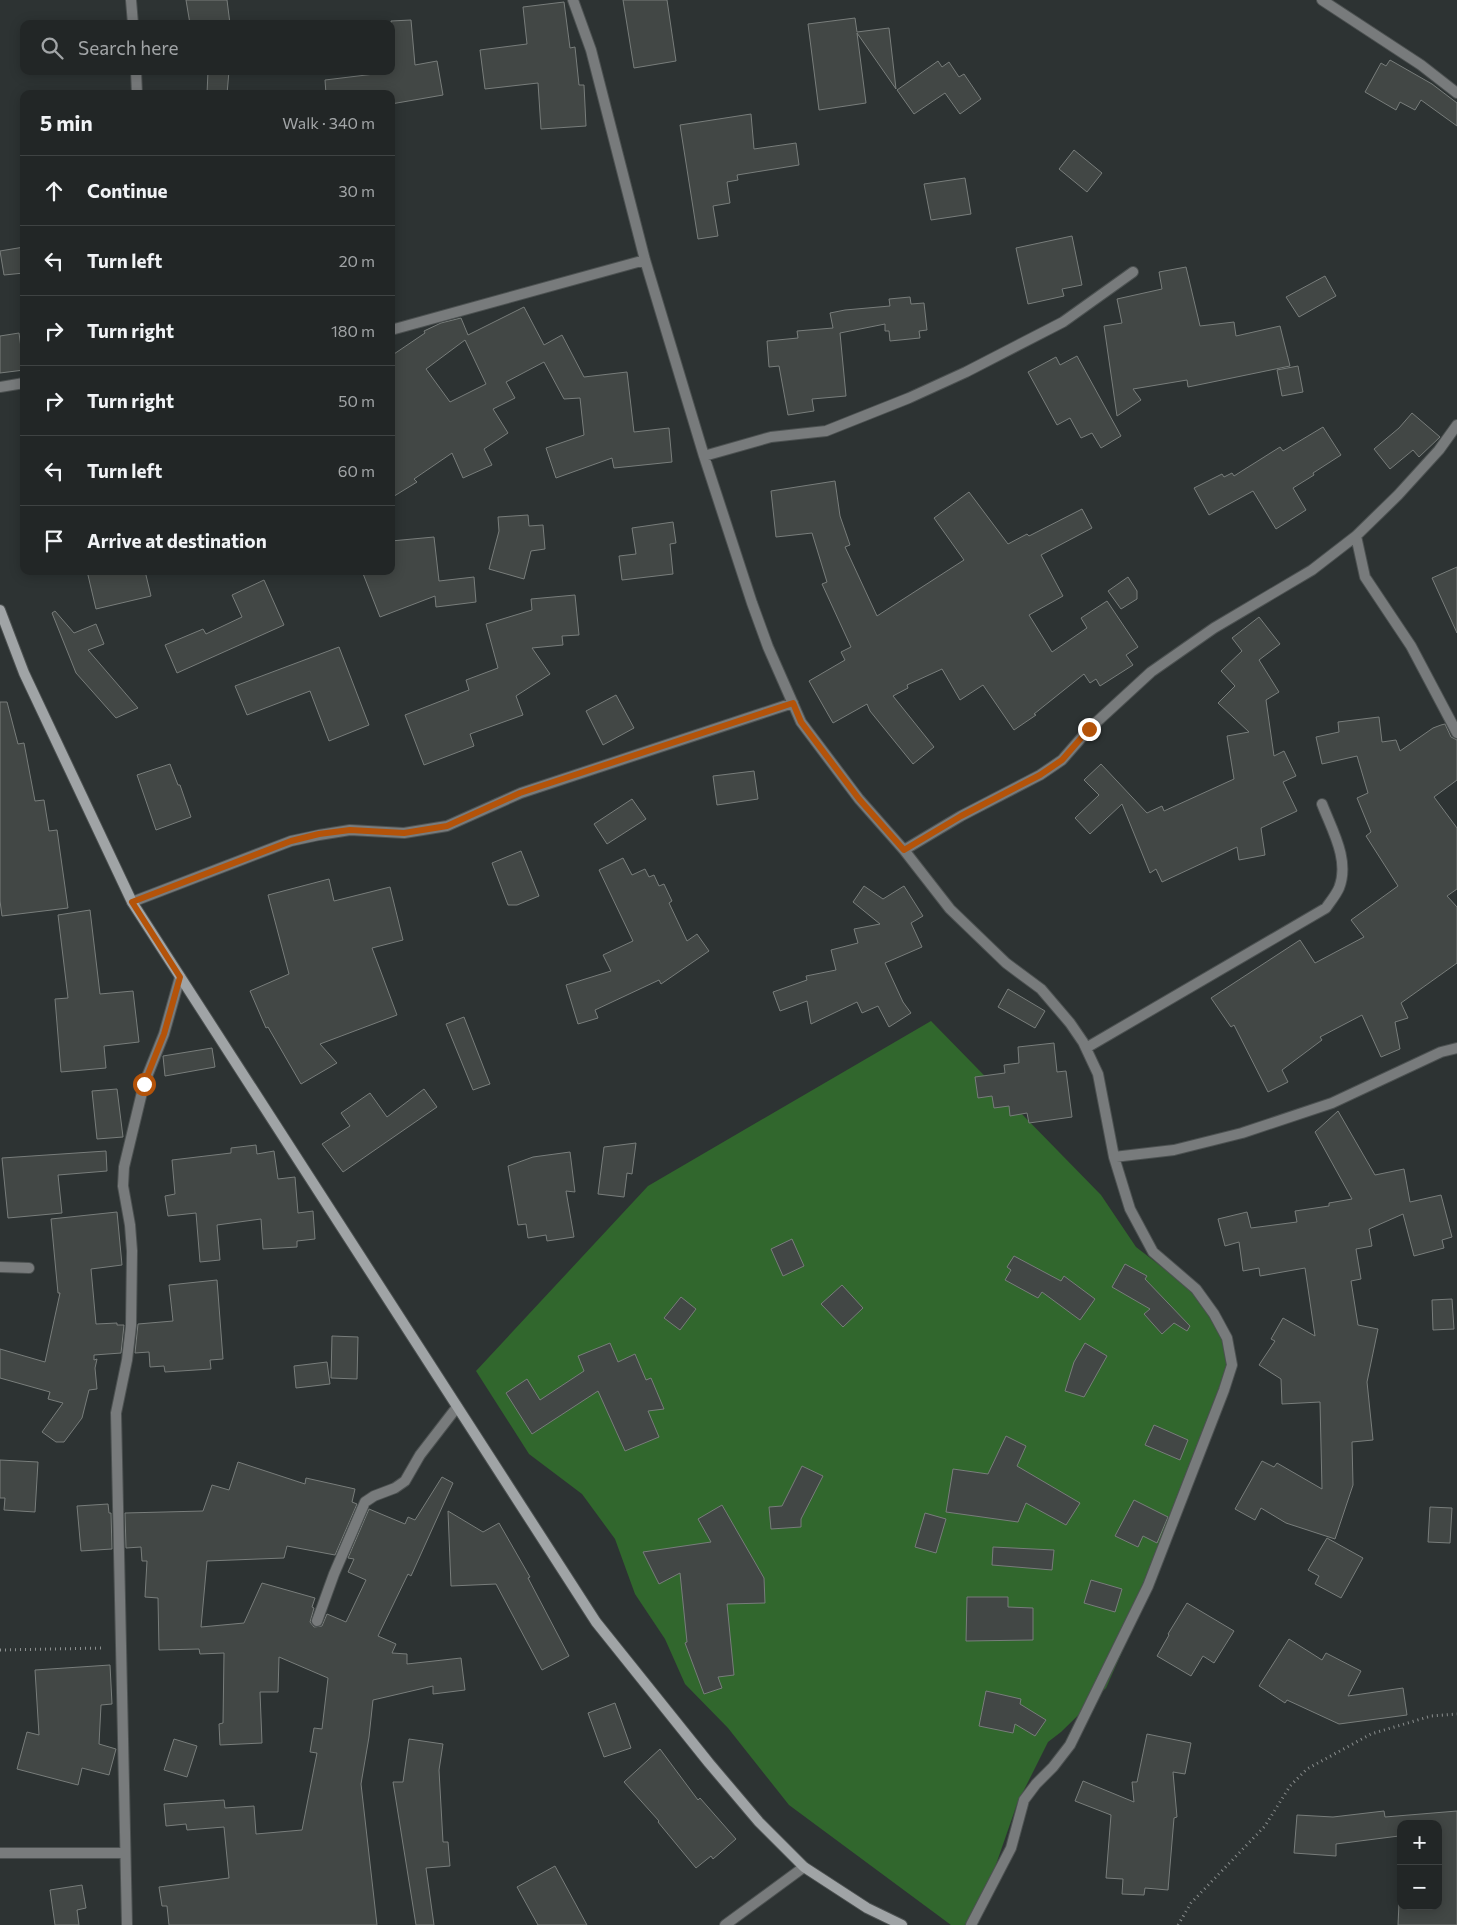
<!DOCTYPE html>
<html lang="en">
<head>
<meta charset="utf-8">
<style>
  body { margin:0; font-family:Commissioner,sans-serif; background:#2a2e2e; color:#f1f3f6 }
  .controls { position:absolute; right:15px; bottom:15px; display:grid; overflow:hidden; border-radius:10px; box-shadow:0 2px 12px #0003 }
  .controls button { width:45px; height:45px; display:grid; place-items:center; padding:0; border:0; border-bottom:1px solid #3f4343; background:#222626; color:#f1f3f6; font:25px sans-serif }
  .stop { position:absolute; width:15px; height:15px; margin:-11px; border:4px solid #b45309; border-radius:50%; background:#fff }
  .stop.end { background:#b45309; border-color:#fff; box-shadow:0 1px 5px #0008 }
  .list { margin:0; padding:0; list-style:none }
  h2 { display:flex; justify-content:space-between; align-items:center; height:65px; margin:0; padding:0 20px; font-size:21px }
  h2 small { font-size:16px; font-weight:400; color:#a2a5a7 }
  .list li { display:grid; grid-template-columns:32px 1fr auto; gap:15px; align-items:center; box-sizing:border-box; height:70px; padding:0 20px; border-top:1px solid #3f4343 }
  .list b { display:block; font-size:19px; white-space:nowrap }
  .list em { font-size:16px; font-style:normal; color:#a2a5a7 }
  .icon { flex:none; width:28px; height:28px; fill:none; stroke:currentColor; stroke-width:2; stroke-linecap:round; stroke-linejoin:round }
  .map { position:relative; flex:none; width:1457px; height:1925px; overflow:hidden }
  .search { position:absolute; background:#222626; box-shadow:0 2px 12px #0003; left:20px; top:20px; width:375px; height:55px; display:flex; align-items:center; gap:12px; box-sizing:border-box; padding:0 18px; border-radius:10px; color:#a2a5a7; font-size:19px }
  .panel { position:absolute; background:#222626; box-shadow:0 2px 12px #0003; left:20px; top:90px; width:375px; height:485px; border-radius:10px }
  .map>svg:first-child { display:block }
  .forest { fill:#31672d }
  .building { fill:#424745; stroke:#787d7b; fill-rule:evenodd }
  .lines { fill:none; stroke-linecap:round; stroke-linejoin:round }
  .street-casing { stroke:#4c5151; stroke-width:12 }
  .secondary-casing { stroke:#4c5151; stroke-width:12 }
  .path { stroke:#8a8e8e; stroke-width:3; stroke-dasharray:1 4; stroke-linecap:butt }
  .street { stroke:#787b7c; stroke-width:10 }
  .secondary { stroke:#a0a4a6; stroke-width:10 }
  .route { stroke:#b45309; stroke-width:6 }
</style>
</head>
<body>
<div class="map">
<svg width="1457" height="1925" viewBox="0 0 1457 1925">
  <rect width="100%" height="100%" fill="#2d3333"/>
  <path class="forest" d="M931,1021L1101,1195L1136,1247L1193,1291L1222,1321L1231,1356L1164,1557L1106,1688L1061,1732L1048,1742L1017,1804L975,1925H951L789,1805L728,1728L685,1684L665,1639L635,1594L615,1539L582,1494L529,1454L476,1371L648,1186Z"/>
  <path class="building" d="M186,0H227L230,24H190Z
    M623,0H667L676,61L634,68Z
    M564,2L570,48L575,47L579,85H584L586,126L541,129L538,83L485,89L480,50L527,44L523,7Z
    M855,18L857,32L889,28L896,89L857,33L866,103L819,110L808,24Z
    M411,20L415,65L437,61L443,95L391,104V94H326L325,80L391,72V21Z
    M1390,60L1432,84L1457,103V126L1421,100L1415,110L1400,102L1396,110L1365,92L1381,63L1386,66Z
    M938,61L942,67L949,62L959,77L964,74L981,99L960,114L945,93L914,114L897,90Z
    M208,71H229L227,94H207Z
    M751,114L754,149L796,143L799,165L737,175L738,180L727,182L730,203L713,206L718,236L698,239L680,125Z
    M1074,150L1102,173L1087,192L1059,169Z
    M965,178L971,214L931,220L924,184Z
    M1072,236L1082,285L1062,289L1064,296L1028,304L1016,248Z
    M24,247V273L4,275L0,251Z
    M1186,267L1200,326L1234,322L1236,336L1280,326L1290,366L1188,387L1187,380L1133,389L1141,400L1117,416L1104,326L1122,323L1117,299L1162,289L1159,272Z
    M1325,276L1336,296L1299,317L1286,297Z
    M910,297L911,304L924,303L927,330L919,331L920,338L890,341L889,331H885V324L840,333L846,396L812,399L814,411L788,415L779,366L769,367L767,341L798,338L797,331L833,328L830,313L845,310L890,306L889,299Z
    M524,307L544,345L562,335L584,377L627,372L634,432L669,428L672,462L614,468L612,458L556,478L546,448L584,435L580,398L564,399L544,362L506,382L515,398L493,409L508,433L484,449L492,465L463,478L452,453L414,479L417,482L391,498V356L425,333L424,331L441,323L461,318L468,335ZM465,340L486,384L450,402L426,369Z
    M19,333L24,370L0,373V336Z
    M1077,356L1121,436L1101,448L1092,433L1081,438L1070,418L1057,425L1028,372L1056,357L1060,365Z
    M1298,366L1303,392L1282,396L1277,370Z
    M1412,413L1440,437L1419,457L1413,450L1390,469L1374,449L1399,428Z
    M1323,427L1341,455L1313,473L1314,475L1293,488L1306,510L1276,529L1253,491L1209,515L1194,488L1222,474L1224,477L1232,473L1234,476L1280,447L1283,451Z
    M835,481L840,516L850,545L845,547L877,616L964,560L934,518L969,492L1008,544L1027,534L1029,536L1082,509L1092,528L1041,555L1063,596L1029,615L1052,652L1087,628L1081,618L1107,601L1138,647L1126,655L1133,665L1100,686L1096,679L1090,683L1084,674L1034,714L1036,715L1014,730L983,685L960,700L942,669L907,685L908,688L893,696L934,747L913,764L870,711L867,704L833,723L809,681L845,660L841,652L851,647L822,584L827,582L812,533L776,537L771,491Z
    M528,515L529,526L543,525L545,549L531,551L524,579L489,569L499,531L498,517Z
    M673,522L676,543L670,544L673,574L622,580L619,556L636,554L632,528Z
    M434,537L439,581L474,577L476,602L436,607L435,596L380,617L362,571H391V541Z
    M1457,567V633L1432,578Z
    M87,571H145L151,596L96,609Z
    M1128,577L1137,591V599L1121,609L1108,591Z
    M264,580L284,625L177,673L165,645L203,629L206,634L242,617L232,595Z
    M575,595L579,635L562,636L563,645L532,648L550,674L516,696L523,715L470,734L474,746L424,765L405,715L469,690L466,680L498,668L486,624L532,610L531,599Z
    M55,611L74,633L96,624L104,644L88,650L138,708L116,718L76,673L52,613Z
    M1259,617L1280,644L1259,660L1279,692L1266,700L1274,756L1284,751L1296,776L1283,782L1297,811L1261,828L1265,855L1239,860L1237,847L1162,882L1156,869L1150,873L1122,804L1090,834L1075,818L1099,795L1084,780L1101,764L1147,813L1162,806L1164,811L1234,779L1227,736L1249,732L1218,703L1235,686L1221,671L1242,651L1232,638Z
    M339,647L369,725L329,741L310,691L247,715L235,686Z
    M616,695L634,728L603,745L586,711Z
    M0,702H7L18,744L24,743L35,801L44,800L49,831L57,830L68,908L2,916L0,901Z
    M1379,717L1382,742L1396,740L1400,751L1433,728L1441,725L1445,724L1451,737L1457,740V780L1434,797L1457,828V889L1447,896L1457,907V963L1401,1003L1408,1018L1395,1022L1400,1049L1381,1057L1362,1015L1320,1037L1322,1040L1282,1070L1288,1082L1268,1092L1234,1025L1231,1027L1211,998L1300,940L1315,963L1364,937L1351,920L1398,886L1366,836L1371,832L1357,798L1368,793L1357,756L1322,764L1316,737L1339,732L1338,722Z
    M170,764L178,785H180L191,817L156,830L137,775Z
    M754,771L758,799L717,805L713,776Z
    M632,799L646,819L607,844L594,824Z
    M521,851L539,896L517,905H508L492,863Z
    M623,858L632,875L645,869L649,877L654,875L659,886L664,884L672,901L669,903L687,941L697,934L709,951L661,984L659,980L595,1010L598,1018L578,1024L566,985L611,971L603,955L633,941L599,870Z
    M329,879L334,901L390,887L403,940L372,948L397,1015L320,1044L337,1063L301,1084L268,1027L266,1028L250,991L289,974L268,895Z
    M864,886L883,899L904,886L923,916L911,923L922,947L885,963L903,1002L911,1013L889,1027L878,1006L862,1013L857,1002L811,1024L807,1001L780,1011L773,992L807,980L806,976L836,970L831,950L858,943L854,929L880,924L853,902Z
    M90,910L100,994L133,991L139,1042L104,1046L106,1068L61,1072L55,999L68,998L58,915Z
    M1008,989L1045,1011L1035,1028L998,1007Z
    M464,1017L490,1084L473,1090L446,1024Z
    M1054,1043L1057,1072L1066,1071L1072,1117L1029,1123L1027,1113L1010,1116L1009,1106L994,1108L992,1096L978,1098L975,1077L1005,1073L1004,1065L1019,1063L1018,1047Z
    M212,1048L215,1067L165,1076L163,1056Z
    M117,1089L123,1137L97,1139L92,1091Z
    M424,1089L437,1107L343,1172L322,1144L350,1126L341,1113L370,1093L387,1117Z
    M1338,1111L1375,1175L1404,1169L1410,1202L1441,1195L1452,1237L1442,1240L1444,1248L1414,1256L1403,1214L1369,1229L1372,1246L1356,1249L1361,1279L1351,1281L1358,1325L1378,1329L1367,1382L1373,1440L1352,1442L1353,1485L1335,1539L1286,1523L1261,1508L1255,1520L1235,1509L1262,1461L1274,1467L1277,1463L1322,1489L1320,1402L1282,1404L1281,1379L1259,1365L1275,1341L1271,1339L1283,1318L1315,1336L1305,1268L1260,1276L1259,1268L1243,1271L1239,1242L1225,1246L1218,1219L1247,1212L1251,1228L1297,1222L1295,1211L1329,1206V1203L1352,1199L1315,1132Z
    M636,1143L632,1174L627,1173L624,1197L598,1194L604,1147Z
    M256,1145L257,1154L274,1151L278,1179L295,1177L298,1213L313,1211L315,1239L297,1241V1247L263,1249L261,1219L217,1225L220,1260L200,1262L196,1213L168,1216L165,1196L175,1194L172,1160L231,1153V1148Z
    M106,1151L107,1171L58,1175L62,1213L8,1218L2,1158Z
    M570,1152L575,1192L566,1191L574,1237L547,1241L546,1235L528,1238L526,1224L518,1225L508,1166L533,1157Z
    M117,1212L122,1265L91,1269L96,1324L117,1323V1325H124L121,1353L94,1355V1360L97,1359L95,1368L97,1389L89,1390L82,1418L64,1442H56L42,1432L63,1403L48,1399L50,1392L0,1378V1349L45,1362L60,1293H58L51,1219Z
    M792,1239L804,1266L783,1276L771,1249Z
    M1014,1256L1061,1281L1064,1276L1095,1299L1080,1320L1042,1292L1038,1298L1005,1280L1011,1270L1007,1267Z
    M1125,1264L1147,1276L1145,1279L1190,1326L1187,1331L1174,1323L1162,1334L1144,1314L1150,1309L1112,1287Z
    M217,1280L223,1359L210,1360L211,1369L165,1372L164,1366L150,1367L149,1352L135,1353L138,1324L173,1321L169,1285Z
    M842,1285L863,1308L843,1327L821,1304Z
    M681,1297L696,1309L680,1330L664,1318Z
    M1452,1299L1454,1329L1433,1330L1432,1300Z
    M332,1336L358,1337L357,1379L331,1378Z
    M610,1343L618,1362L635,1354L646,1380L651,1378L664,1409L648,1411L659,1437L625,1451L598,1391L532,1434L506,1393L527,1379L540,1400L584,1371L578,1356Z
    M1085,1343L1107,1356L1084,1397L1065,1391L1074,1362Z
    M327,1362L330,1384L296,1388L294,1366Z
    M1154,1425L1188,1440L1180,1460L1145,1445Z
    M1006,1436L1026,1446L1017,1466L1080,1503L1066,1525L1026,1503L1018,1522L946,1512L953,1469L988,1474Z
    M0,1460L38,1462L35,1512L4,1510L5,1498H0Z
    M238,1462L305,1484L306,1478L355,1489L352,1502L357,1504L335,1555L287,1546L284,1558L207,1561L201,1627L244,1623L262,1583L315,1598L312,1607L314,1608L310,1622L314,1627L322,1626L327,1614L346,1622L366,1580L348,1572L354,1559L348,1558L369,1509L405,1524L408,1517L415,1520L442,1477L453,1483L411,1576L408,1574L378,1636L396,1644L392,1653L407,1654V1664L461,1658L465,1690L433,1694V1686L373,1700L369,1737L361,1784L377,1925H169L167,1906H162L159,1887L229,1878L224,1827L187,1830L186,1824L166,1826L164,1804L224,1800L225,1808L254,1806L256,1834L302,1830L317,1753L310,1752L314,1728L322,1729L328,1678L279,1657L278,1692H260L262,1743L220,1745L219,1724L223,1723L224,1653L200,1654L199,1649L159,1650L158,1598L145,1597L147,1561H142L141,1547L126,1548L125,1513L203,1511L212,1485L229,1490Z
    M802,1466L823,1476L801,1519V1527L771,1529L769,1507L782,1506Z
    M1134,1500L1168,1517L1157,1543L1143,1536L1138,1547L1115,1536Z
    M108,1504L109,1513H111L112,1549L81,1551L77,1506Z
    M722,1505L764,1578L765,1603L727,1604L734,1675L718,1677L722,1688L704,1694L685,1643L687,1642L680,1573L659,1584L643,1552L711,1542L698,1519Z
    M1430,1507L1452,1508L1450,1543L1428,1542Z
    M448,1511L483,1532L499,1523L530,1577L528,1578L569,1656L542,1670L496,1584L451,1586Z
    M925,1513L946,1519L936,1553L915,1547Z
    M1327,1538L1363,1558L1341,1598L1315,1584L1319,1576L1308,1570Z
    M993,1547L1054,1550L1052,1570L992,1565Z
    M1091,1580L1122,1589L1115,1612L1084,1603Z
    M967,1597H1008V1607L1033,1608V1640L966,1641Z
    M1187,1603L1234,1631L1214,1663L1203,1656L1191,1676L1157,1656L1169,1635L1168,1634Z
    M1289,1639L1322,1660L1326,1653L1361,1671L1348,1696L1403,1688L1407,1715L1339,1724L1287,1700L1285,1703L1259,1686Z
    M110,1665L112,1704L101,1705L99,1744L116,1749L109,1775L82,1768L78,1785L17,1769L27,1732L39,1735L35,1670Z
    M986,1691L1021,1699L1020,1704L1046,1720L1035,1736L1015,1724L1013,1733L979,1726Z
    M615,1703L631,1748L604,1757L588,1713Z
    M1147,1734L1191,1743L1185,1774L1173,1772L1177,1817L1174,1818L1168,1890L1145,1888L1144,1895L1122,1894L1123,1879L1106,1878L1111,1815L1075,1801L1083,1781L1134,1802L1132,1782H1137Z
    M174,1739L197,1746L187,1777L164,1770Z
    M409,1739L443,1744L439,1770L443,1842H448L450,1866L426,1868L434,1925H416L393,1782H403Z
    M660,1749L698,1800L700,1798L736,1839L713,1859L711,1856L696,1868L658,1822L659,1821L624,1782Z
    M1384,1811L1385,1817L1457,1811V1925H1398L1400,1881L1401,1906H1438V1824H1401V1866L1399,1836L1336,1844V1856L1294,1853L1297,1815L1333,1817Z
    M555,1866L587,1925H538L517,1887Z
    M82,1885L86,1908L77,1910L79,1925H55L50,1890Z"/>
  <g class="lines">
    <defs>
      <path id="street" d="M131,0L133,24
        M573,0L591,50L645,260L704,456L752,603L768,647L801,722L859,799L904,850L950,909L1006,963L1041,989L1070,1023L1083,1042L1098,1074L1114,1157L1130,1209L1153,1252L1196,1289L1214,1314L1227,1338L1232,1365L1224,1390L1148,1586L1070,1745L1053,1767L1036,1784L1024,1800L1011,1848L971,1925
        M1322,0L1421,65L1457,93
        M136,71L137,94
        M391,330L645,260
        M0,387L24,383
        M704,456L771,437L826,431L909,398L966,372L1063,322L1133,272
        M1356,536L1365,577L1411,646L1457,733
        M904,850L961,816L1040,775L1062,760L1089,729L1151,672L1214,628L1312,570L1356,536L1398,495L1439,450L1457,425
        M132,902L291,841L319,835L350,830L404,833L447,826L521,793L793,703
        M1086,1048L1326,908C1330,902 1336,895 1339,888C1350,860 1332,830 1322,804
        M1114,1157L1174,1150L1242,1133L1332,1103L1441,1052L1457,1048
        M0,1267L29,1268
        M317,1621L334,1574L365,1502L374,1496L395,1488L405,1481L420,1455L457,1407
        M0,1853H124
        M127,1925L116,1413L127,1360L131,1326L132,1251L130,1225L123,1186L124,1167L144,1084L164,1034L180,977
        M725,1925L804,1867"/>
      <path id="secondary" d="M0,610L24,673L132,902L596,1622L709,1763L759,1822L804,1867L867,1908L902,1925"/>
    </defs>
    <use href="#street" class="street-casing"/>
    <use href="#secondary" class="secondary-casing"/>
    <path class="path" d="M0,1650L104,1648
      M1178,1925L1191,1903L1265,1826L1290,1786L1307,1769L1371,1734L1431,1716L1457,1714"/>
    <use href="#street" class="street"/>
    <use href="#secondary" class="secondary"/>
  </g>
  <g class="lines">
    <path class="route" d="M144,1084L164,1034L180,977L132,902L291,841L319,834L350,830L404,833L447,826L520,793L793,703L801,722L859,799L904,850L961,816L1040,775L1062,760L1089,729"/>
  </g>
</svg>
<div class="controls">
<button>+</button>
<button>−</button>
</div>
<div class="stop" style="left:144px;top:1084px"></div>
<div class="stop end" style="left:1089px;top:729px"></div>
<div class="search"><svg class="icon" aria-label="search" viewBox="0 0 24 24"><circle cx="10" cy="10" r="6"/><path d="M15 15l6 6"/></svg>Search here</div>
<section class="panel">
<h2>5 min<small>Walk · 340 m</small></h2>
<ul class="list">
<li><svg class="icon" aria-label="ahead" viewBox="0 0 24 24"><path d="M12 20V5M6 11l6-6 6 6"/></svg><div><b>Continue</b></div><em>30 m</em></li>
<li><svg class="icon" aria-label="left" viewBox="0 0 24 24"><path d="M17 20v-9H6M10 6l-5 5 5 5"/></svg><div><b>Turn left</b></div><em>20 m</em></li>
<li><svg class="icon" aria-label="right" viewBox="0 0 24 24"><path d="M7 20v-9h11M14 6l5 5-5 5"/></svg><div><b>Turn right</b></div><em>180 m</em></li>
<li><svg class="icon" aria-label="right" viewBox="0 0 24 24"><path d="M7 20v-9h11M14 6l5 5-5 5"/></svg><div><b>Turn right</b></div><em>50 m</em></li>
<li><svg class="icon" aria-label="left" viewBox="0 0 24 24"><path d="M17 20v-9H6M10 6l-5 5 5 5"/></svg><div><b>Turn left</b></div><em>60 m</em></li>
<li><svg class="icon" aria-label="arrive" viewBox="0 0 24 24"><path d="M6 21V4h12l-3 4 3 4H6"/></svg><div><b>Arrive at destination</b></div></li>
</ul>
</section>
</div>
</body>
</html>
